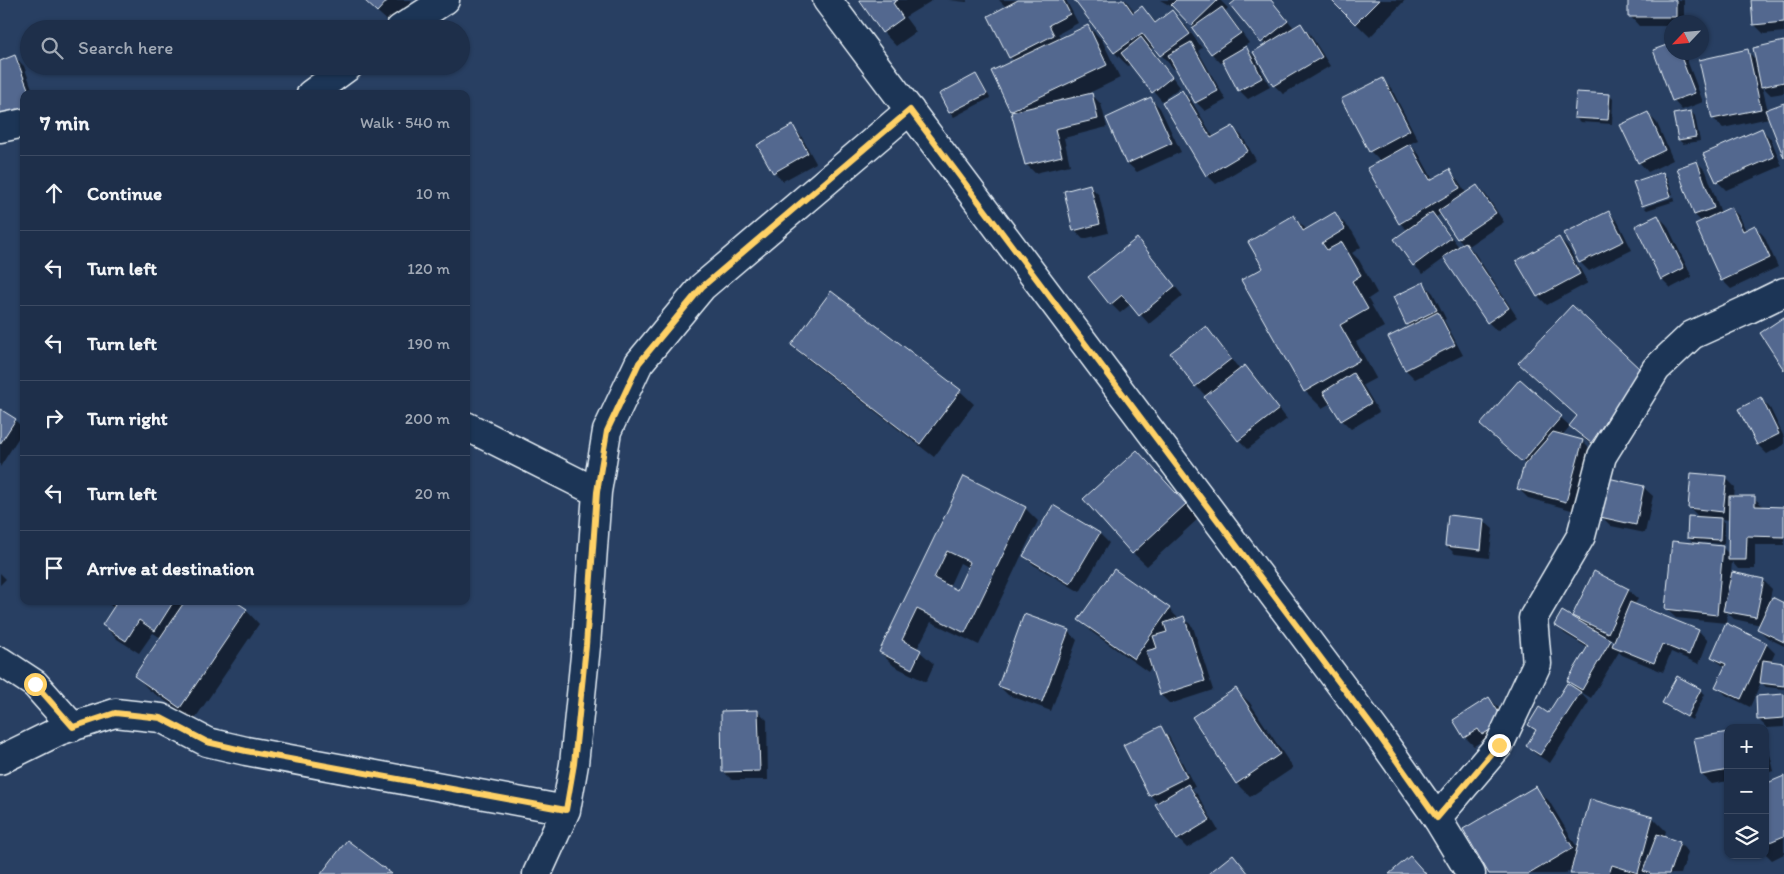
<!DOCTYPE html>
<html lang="en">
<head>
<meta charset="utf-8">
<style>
  body { margin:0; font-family:Itim,sans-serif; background:#2b3b54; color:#f1f3f6 }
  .controls { position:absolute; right:15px; bottom:15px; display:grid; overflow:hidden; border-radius:10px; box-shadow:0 1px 4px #0004 }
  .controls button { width:45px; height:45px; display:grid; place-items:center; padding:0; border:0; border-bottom:1px solid #3c4a62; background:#1e2f4a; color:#f1f3f6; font:25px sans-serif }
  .compass { position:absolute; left:1664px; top:15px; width:45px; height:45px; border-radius:50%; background:#1e2f4a; box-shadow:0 1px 4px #0004; rotate:244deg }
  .stop { position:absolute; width:15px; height:15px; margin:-11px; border:4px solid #ffd166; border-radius:50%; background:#fff }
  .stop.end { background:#ffd166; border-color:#fff; box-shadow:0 1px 5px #0008 }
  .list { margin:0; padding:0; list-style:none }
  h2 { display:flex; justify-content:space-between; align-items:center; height:65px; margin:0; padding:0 20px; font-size:21px }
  h2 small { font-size:16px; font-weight:400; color:#a1a9b5 }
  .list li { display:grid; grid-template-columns:32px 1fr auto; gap:15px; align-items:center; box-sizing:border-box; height:75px; padding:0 20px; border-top:1px solid #3c4a62 }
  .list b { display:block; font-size:19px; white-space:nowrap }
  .list em { font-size:16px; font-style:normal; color:#a1a9b5 }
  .icon { flex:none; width:28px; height:28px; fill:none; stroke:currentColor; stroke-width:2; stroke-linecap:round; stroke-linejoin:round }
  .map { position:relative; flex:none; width:1784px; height:874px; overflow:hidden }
  .search { position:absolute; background:#1e2f4a; box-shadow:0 1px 4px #0004; left:20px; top:20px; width:450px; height:55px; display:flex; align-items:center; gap:12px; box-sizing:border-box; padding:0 18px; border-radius:28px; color:#a1a9b5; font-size:19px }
  .panel { position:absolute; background:#1e2f4a; box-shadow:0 1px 4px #0004; left:20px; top:90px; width:450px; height:515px; border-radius:10px }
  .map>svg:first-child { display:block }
  .shadow { fill:#0007; fill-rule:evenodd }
  .building { fill:#53688f; stroke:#e8f1f8; fill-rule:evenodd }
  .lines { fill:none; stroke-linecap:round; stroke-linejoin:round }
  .street-casing { stroke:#e8f1f8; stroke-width:31 }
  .secondary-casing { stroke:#e8f1f8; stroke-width:31 }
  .street { stroke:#1d3557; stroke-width:28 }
  .secondary { stroke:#1d3557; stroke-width:28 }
  .route { stroke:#ffd166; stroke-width:6 }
</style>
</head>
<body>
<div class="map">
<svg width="1784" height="874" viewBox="0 0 1784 874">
  <rect width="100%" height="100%" fill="#283f62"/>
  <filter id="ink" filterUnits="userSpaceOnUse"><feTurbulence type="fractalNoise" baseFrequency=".02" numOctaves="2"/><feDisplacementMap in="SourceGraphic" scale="10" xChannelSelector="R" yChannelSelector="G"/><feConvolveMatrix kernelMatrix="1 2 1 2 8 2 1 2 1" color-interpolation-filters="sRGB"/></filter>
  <g filter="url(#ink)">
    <path class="shadow" d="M364,0H413L391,24Z
      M860,0H933L905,17L916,32L896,46L883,32Z
      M948,0H967V2Z
      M999,0H1066L1078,23L1058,34L1060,39L1088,26L1102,40L1120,78L1085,95H1092L1101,104L1107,127L1064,138L1070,165L1035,173L1026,164L1014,113L1011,110L1014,61L1010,57L1011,5V4L1005,6Z
      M1076,0H1126L1135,13L1142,8L1157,23L1172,12L1185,25L1202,48L1198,51L1226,100L1205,111L1196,102L1176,67L1174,69L1154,47L1151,49L1180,87L1162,101L1131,64L1128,66L1115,53Z
      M1160,0H1220L1228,8L1225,11L1231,18L1249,43L1240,49L1241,50L1246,48L1255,57L1270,87L1248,99L1239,90L1224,61L1221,63L1212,54L1195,28L1178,10Z
      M1238,0H1271L1295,29L1301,25L1310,34L1330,66L1283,94L1274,85L1266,46L1231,5Z
      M1332,0H1405L1370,37Z
      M1630,0H1684V22H1672V26H1639L1630,16Z
      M1752,0H1784V32L1764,34L1754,24Z
      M1784,42V93L1771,95L1762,86L1768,111L1784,104V154L1769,118L1723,128L1714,119L1747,51L1756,60Z
      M1672,52H1684L1703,102L1682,110L1673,100Z
      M15,57L24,66L34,94H24V121L0,62Z
      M976,76L980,80L990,98L954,117L950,113L941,95Z
      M1382,79L1391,88L1418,140L1409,144L1419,154L1433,180L1449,171L1458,180L1466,193L1477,186L1486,195L1504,222L1468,246L1474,252L1517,317L1497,331L1488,322L1445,258L1423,274L1414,265L1408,231L1400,223L1381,162L1370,151ZM1442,213L1458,238L1464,244L1459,247L1436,217Z
      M1182,91L1191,100L1214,138L1232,127L1242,136L1256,160L1216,184L1207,175Z
      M1609,95L1613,99L1612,124L1580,122L1575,117Z
      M1151,99L1160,108L1181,152L1137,172L1127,163Z
      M1691,112L1695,116L1700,141L1683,144L1679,140L1674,115Z
      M1648,114L1657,123L1673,160L1648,172L1639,162Z
      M792,126L801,136L816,163L783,181L774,172Z
      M1762,130L1771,139L1782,166L1726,190L1717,181Z
      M1697,162L1706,171L1721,213L1731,208L1740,217L1746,231L1755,227L1764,236L1778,267L1731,289L1722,280L1702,222L1695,215Z
      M1662,173L1667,177L1673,194L1643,204V206L1635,183Z
      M1090,186L1099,195L1108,233L1083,239L1074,230Z
      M1674,197L1675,201L1647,210L1644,207Z
      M1609,213L1618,222L1632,250L1589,271L1580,262Z
      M1335,214L1352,231L1361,247L1352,253L1359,260L1377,293L1368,299L1384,327L1356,342L1376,378L1363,385L1379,412L1351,429L1342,420L1331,403L1322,408L1305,391L1265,268L1294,217L1307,230Z
      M1658,216L1667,225L1692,277L1671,288L1662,279Z
      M1559,238L1568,247L1588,283L1547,305L1538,296Z
      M1137,239L1183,296L1149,324L1131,304L1120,313L1111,304Z
      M1424,284L1433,293L1446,319L1444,320L1463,355L1415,379L1406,370L1410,328L1407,324Z
      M832,293L960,391L974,404L934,457L806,358L792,345Z
      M1205,327L1214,336L1240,370L1245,367L1254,376L1287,419L1248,449L1239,440L1206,396L1196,386Z
      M1640,371L1605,456L1584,439L1571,426L1578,417L1533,376Z
      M1520,381L1570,426L1562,436L1582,441L1591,450L1575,511L1528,498L1519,489L1526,465L1481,425Z
      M1761,399L1770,408L1784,437V445L1767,454L1758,445L1740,409Z
      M0,411L15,420L24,429L0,467Z
      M1150,465L1199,518L1147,566L1133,553Z
      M964,478L1025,508L1038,521L979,645L931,622L917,649L934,664L926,682L894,666L880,652ZM960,563L969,568L957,592L949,587Z
      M1726,478L1735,487L1734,497L1754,498L1764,507L1784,508V545H1755V569H1738L1732,562L1731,573L1763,580L1772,589L1770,598L1784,605V646L1768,638L1758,629L1761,625L1734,619L1727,612L1726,623L1676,618L1666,609L1673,543L1723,548L1729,554L1730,520L1721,519L1725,523L1724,544L1692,542L1688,538L1700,518L1689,507Z
      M1643,487L1653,496L1645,533L1611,526L1602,517Z
      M1054,507L1100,534L1109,543L1080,592L1034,565L1024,556Z
      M1483,520L1493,529L1489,558L1455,554L1446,545Z
      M0,573L6,579L0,585Z
      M1628,590L1638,599L1634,605L1699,631L1708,641L1699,664L1671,652L1663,672L1622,655L1619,652L1591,698L1579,691L1589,702L1550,763L1537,755L1528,746L1537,732L1530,725L1548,715L1579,691L1569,681L1588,648L1565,634L1556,625L1580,622L1573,615ZM1602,634L1615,641L1614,645L1601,636Z
      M105,601H233L246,610L259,624L194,720L149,690L136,676L161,638L153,633L139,653L117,639L103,625L114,608Z
      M1169,609L1179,619L1184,618L1193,627L1213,690L1170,704L1161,695L1152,666L1148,672L1093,633L1080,620Z
      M1068,631L1077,640L1051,711L1008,695L999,686Z
      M1766,644L1775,653L1771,662L1784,664V689L1766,687L1761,682L1750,707L1726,695L1717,686L1726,668L1712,657Z
      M1236,690L1250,703L1293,768L1250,797L1237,784L1193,718Z
      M1700,690L1705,694L1692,720L1668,707L1664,703Z
      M1784,695V727L1767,728L1758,719Z
      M1489,698L1498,707L1512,731L1492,743L1487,738L1474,746L1465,737L1455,720Z
      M758,711L767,720L768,780H732L723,771Z
      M1160,728L1169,737L1195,787L1191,788L1197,794L1218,830L1187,848L1178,839L1158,803L1150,795L1125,746Z
      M1728,733V781L1712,784L1702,775L1695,739Z
      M1765,734L1774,771L1765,773Z
      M1784,778V854L1772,860L1765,853V785Z
      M1536,788L1549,801L1578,849L1653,818L1666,831L1664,838L1679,843L1688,852L1681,874H1571L1572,869L1565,874H1490Z"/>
    <path class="building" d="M364,0H388L377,12Z
      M859,0H898L893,3L903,18L882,33Z
      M1018,0H1063L1070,14L1049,25L1054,35L1009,58L988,16Z
      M1074,0H1124L1133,13L1142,6L1155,23L1172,10L1190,34L1160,56L1142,33L1114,53Z
      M1176,0H1218L1191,26L1171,5Z
      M1236,0H1271L1288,21L1261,43L1230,5Z
      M1331,0H1379L1355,24Z
      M1628,0H1676V17H1628Z
      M1751,0H1784V22L1753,25Z
      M1222,7L1241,33L1211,54L1192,28Z
      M1301,23L1322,57L1273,86L1253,52Z
      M1088,25L1107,65L1010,111L991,71Z
      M1141,37L1172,77L1152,93L1121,53Z
      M1784,41V82L1761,87L1753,48Z
      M1191,42L1218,91L1195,103L1168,55Z
      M1672,43V52H1679L1695,93L1672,101L1653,50Z
      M1246,46L1262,78L1238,91L1222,60Z
      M1748,49L1761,109L1712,119L1699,60Z
      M15,55L30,94H24V109L0,118V61Z
      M976,74L987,94L949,113L939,94Z
      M1383,78L1410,130L1369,152L1341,99Z
      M1182,90L1211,138L1233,126L1248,151L1206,176L1162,102Z
      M1576,92L1610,94L1608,120L1574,118Z
      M1092,93L1098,119L1055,129L1062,156L1025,165L1011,112Z
      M1151,97L1172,143L1126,164L1106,118Z
      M1784,103V158L1765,110Z
      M1691,111L1696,137L1678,140L1673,114Z
      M1648,112L1665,150L1638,163L1620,125Z
      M793,125L808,153L773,173L757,145Z
      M1762,128L1774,157L1716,182L1703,154Z
      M1410,144L1430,180L1450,169L1460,188L1399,224L1367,168Z
      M1697,161L1714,208L1694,215L1677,168Z
      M1663,172L1671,196L1642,206L1633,182Z
      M1090,184L1100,224L1073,231L1064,191Z
      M1477,185L1496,213L1457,239L1438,211Z
      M1731,207L1743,231L1755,225L1770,258L1721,281L1695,224Z
      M1609,211L1624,241L1579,263L1564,233Z
      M1335,212L1345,229L1322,243L1327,250L1342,242L1361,275L1352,281L1368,309L1340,325L1360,360L1304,392L1241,280L1263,268L1248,242L1294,215L1303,231Z
      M1432,212L1451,238L1413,266L1394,239Z
      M1658,215L1684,268L1661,280L1635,226Z
      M1559,237L1580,274L1537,297L1516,261Z
      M1137,238L1175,286L1139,316L1122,295L1110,305L1088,277Z
      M1465,242L1509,308L1487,323L1443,257Z
      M1424,282L1437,310L1406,325L1393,297Z
      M831,291L961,390L920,444L791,345Z
      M1572,305L1641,370L1591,443L1569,426L1577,416L1518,363Z
      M1438,312L1455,345L1405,370L1388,337Z
      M1784,317V370L1760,333Z
      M1206,326L1231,359L1195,387L1170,353Z
      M1245,365L1279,409L1238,441L1204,397Z
      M1353,373L1371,403L1341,421L1323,392Z
      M1520,379L1562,416L1522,462L1480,425Z
      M1761,397L1779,434L1757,445L1738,409Z
      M0,409L16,419L0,444Z
      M1553,432L1583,440L1566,502L1517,489L1524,465Z
      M1137,450L1186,504L1132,554L1083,499Z
      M1691,473L1727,476L1723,512L1688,508Z
      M964,476L1026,507L965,633L917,609L902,640L921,650L912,669L879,652ZM947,551L970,562L957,590L934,578Z
      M1608,478L1644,486L1636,525L1600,517Z
      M1729,496H1755V506L1784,507V537L1747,536L1746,560H1728Z
      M1053,505L1100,533L1070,584L1023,556Z
      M1448,515L1484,519L1481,550L1445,546Z
      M1688,516L1721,518L1720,540L1687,538Z
      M1672,541L1723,546L1717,615L1665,609Z
      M1114,569L1170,608L1134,659L1078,620Z
      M1594,571L1629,589L1608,633L1572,616Z
      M1732,572L1764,579L1756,617L1723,611Z
      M1772,597L1784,603V642L1757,629Z
      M110,601H174L155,631L139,620L126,641L102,625L115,605Z
      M185,601H235L247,609L180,708L134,676Z
      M1630,602L1699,630L1689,655L1662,644L1654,663L1612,646Z
      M1562,611L1611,640L1582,690L1567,681L1588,646L1554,625Z
      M1024,614L1069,630L1042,702L998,686Z
      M1184,616L1205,681L1160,695L1146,651L1157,648L1153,636L1167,632L1164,623Z
      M1726,623L1767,643L1741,699L1715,687L1726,664L1711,657Z
      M1763,660L1784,663V686L1760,683Z
      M1677,676L1701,689L1687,717L1662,703Z
      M1567,683L1581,692L1540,755L1526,746L1536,730L1528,725L1539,707L1548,713Z
      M1236,688L1280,754L1236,784L1192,717Z
      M1784,694V718L1757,720L1756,696Z
      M1489,697L1504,721L1482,735L1478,729L1464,738L1453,720Z
      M758,710L760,771L722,772L721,711Z
      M1161,726L1187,777L1149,796L1123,745Z
      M1728,732V770L1701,775L1694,738Z
      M1784,776V836L1765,844V784Z
      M1188,784L1210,820L1177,840L1155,804Z
      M1536,786L1573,848L1529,874H1489L1463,829Z
      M1590,799L1653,817L1638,873L1612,865L1609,874H1570Z
      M1657,834L1680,842L1669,874H1652L1643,871Z
      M347,840L392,874H321Z
      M1233,854L1249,874H1208Z
      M1410,856L1426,874H1389Z"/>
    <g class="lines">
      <defs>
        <path id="street" d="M400,29L445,0
          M311,94L349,66
          M0,128L24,123
          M466,426L597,492
          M0,661L35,684L73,727
          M0,760L59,731L115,713L161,718L207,742L246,751L566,810
          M1437,818L1499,745L1537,664L1533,618L1581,536L1602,456L1656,369L1692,335L1747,310L1784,292
          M537,874L566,810L574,764L586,646L597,492L607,431L639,363L702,287L910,110"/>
        <path id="secondary" d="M827,0L1377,733L1437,818L1471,874"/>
      </defs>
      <use href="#street" class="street-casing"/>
      <use href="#secondary" class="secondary-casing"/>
      <use href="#street" class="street"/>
      <use href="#secondary" class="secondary"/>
    </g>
  </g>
  <g class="lines" filter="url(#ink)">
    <path class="route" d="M35,684L73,727L115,713L161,718L207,742L246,751L566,810L574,764L586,646L597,492L607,431L639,363L702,287L910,110L1377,733L1437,818L1499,745"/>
  </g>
</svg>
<div class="controls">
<button>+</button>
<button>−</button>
<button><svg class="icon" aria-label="layers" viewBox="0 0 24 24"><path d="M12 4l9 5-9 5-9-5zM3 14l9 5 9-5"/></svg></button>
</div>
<svg class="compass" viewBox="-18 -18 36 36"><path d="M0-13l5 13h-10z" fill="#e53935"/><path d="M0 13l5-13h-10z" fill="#a1a9b5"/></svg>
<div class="stop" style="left:35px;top:684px"></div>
<div class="stop end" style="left:1499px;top:745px"></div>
<div class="search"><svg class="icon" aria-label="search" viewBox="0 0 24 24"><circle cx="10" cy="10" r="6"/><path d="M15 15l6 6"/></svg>Search here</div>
<section class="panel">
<h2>7 min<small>Walk · 540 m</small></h2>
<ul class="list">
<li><svg class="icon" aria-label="ahead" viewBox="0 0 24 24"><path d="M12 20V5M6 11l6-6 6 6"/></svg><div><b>Continue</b></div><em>10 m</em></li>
<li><svg class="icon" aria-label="left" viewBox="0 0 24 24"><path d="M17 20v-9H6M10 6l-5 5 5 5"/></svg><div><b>Turn left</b></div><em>120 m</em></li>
<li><svg class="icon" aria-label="left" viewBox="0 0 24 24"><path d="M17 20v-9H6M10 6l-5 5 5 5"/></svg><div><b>Turn left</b></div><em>190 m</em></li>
<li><svg class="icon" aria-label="right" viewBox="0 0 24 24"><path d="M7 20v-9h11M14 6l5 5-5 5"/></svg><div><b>Turn right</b></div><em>200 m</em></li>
<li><svg class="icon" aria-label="left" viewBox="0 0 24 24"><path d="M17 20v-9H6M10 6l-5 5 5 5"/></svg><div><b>Turn left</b></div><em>20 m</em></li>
<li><svg class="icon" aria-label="arrive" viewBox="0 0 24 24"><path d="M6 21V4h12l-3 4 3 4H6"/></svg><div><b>Arrive at destination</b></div></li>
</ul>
</section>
</div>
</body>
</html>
